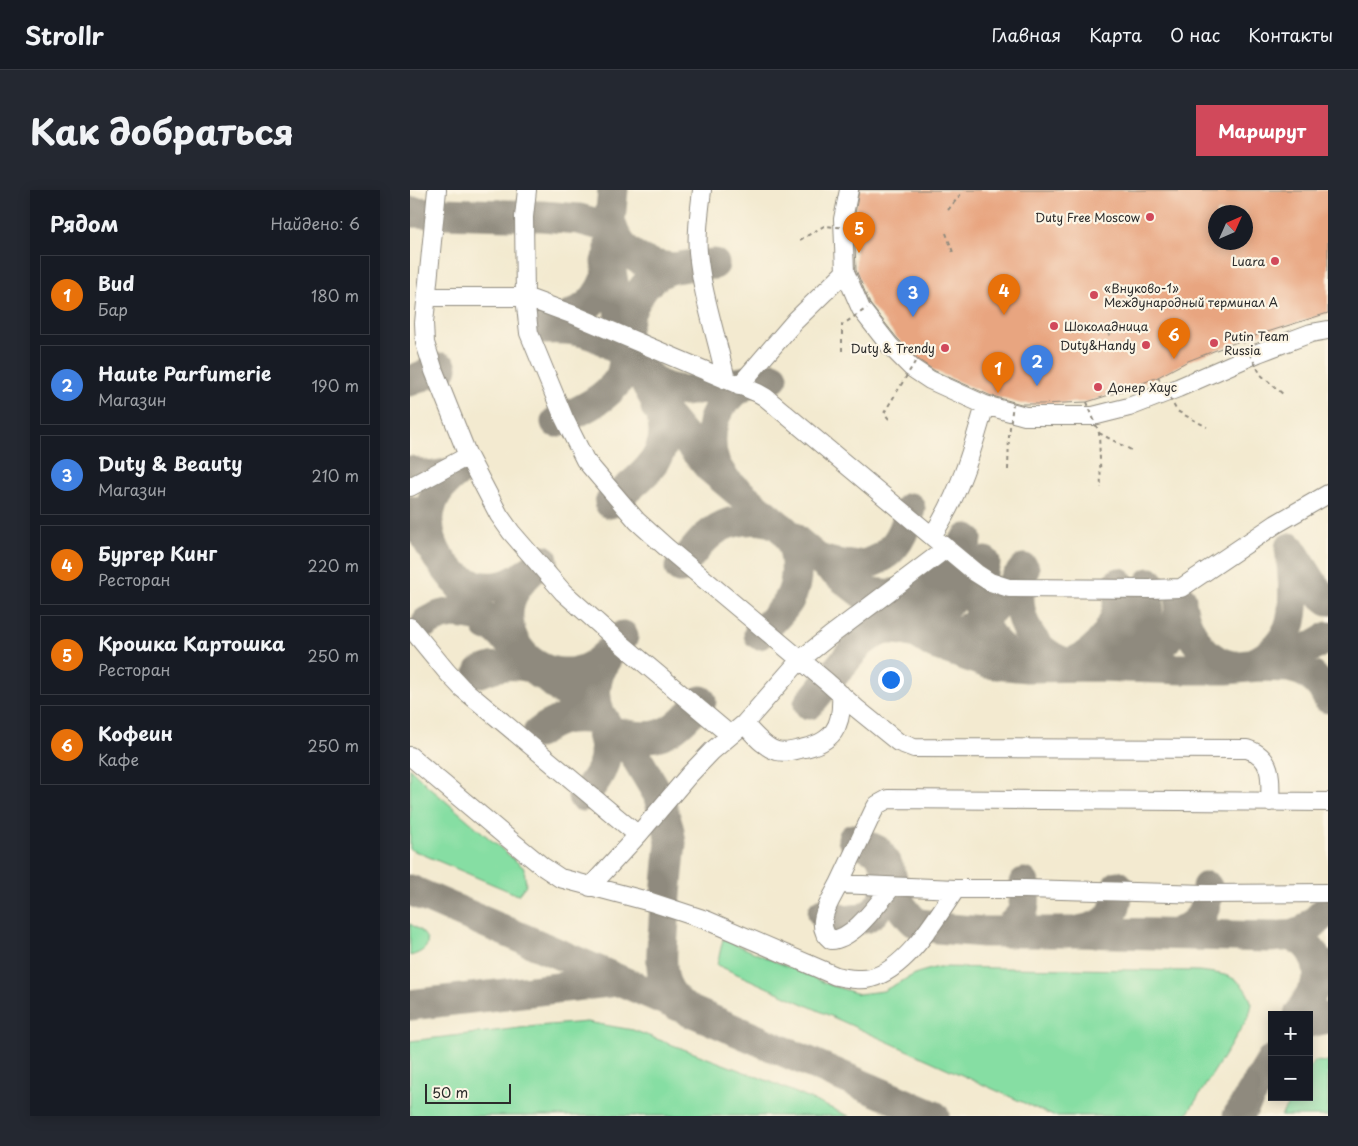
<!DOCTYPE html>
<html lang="ru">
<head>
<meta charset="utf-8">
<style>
  body { margin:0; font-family:"Playpen Sans",sans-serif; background:#242831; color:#f1f3f6 }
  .controls { position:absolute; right:15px; bottom:15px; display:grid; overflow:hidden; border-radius:0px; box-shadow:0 2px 12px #0003 }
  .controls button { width:45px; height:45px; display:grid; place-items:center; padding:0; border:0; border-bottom:1px solid #363941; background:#171b24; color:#f1f3f6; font:25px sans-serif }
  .compass { position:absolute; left:798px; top:15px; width:45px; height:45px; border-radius:50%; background:#171b24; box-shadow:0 2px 12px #0003; rotate:45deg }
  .scale { position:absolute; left:15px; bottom:12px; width:86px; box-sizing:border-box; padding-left:5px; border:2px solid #2b2b2b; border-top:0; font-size:14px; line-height:18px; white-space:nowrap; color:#2b2b2b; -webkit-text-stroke:4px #fcf5e5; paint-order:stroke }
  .you { position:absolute; left:480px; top:489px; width:18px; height:18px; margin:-12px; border:4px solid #fff; border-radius:50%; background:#1a73e8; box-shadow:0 0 0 8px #1a73e833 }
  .badge { display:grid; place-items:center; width:32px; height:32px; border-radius:50%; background:#d1495b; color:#fff; font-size:16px; font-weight:700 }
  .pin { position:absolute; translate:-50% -41px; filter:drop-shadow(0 1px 2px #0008) }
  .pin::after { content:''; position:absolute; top:26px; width:18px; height:15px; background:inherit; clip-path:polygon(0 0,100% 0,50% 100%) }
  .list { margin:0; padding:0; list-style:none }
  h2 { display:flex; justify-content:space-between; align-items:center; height:65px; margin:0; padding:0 20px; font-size:21px }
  h2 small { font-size:16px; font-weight:400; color:#9ea1a6 }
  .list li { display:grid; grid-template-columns:32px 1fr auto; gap:15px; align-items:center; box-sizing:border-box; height:80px; margin:0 10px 10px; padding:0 10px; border:1px solid #363941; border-radius:0px }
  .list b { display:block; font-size:19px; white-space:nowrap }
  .list p { margin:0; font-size:16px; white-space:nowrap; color:#9ea1a6 }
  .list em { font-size:16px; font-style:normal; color:#9ea1a6 }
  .map { position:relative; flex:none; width:918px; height:926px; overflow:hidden; border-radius:0px }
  header { display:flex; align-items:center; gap:30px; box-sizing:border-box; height:70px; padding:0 25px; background:#171b24; border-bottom:1px solid #363941 }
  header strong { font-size:24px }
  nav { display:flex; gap:28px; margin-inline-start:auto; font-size:18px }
  .intro { display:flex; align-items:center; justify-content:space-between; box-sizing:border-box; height:120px; padding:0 30px }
  h1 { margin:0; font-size:35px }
  .button { padding:12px 22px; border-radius:0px; background:#d1495b; color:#fff; font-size:18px; font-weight:700 }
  main { display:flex; gap:30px; padding:0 30px }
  aside { flex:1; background:#171b24; border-radius:0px; box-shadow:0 2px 12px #0003 }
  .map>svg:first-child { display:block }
  .green { fill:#86dea3; stroke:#588467 }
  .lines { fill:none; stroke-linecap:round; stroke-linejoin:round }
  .taxiway { stroke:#8f8a7e; stroke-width:31 }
  .building { fill:#e8a580; fill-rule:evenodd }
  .minor-casing { stroke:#8f8a7e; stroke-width:20 }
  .path { stroke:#8f8a7e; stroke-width:2; stroke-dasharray:4 4; stroke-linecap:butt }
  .minor { stroke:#fff; stroke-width:18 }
  .path-bridge { stroke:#8f8a7e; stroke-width:2; stroke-dasharray:4 4; stroke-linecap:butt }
  .poi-dot { fill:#d1495b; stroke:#fcf5e5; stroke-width:2 }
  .labels { text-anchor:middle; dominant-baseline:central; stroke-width:4.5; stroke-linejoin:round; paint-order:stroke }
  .poi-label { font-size:12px; fill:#2b2b2b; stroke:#fcf5e5; text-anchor:end }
</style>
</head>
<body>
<header>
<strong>Strollr</strong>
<nav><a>Главная</a><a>Карта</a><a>О нас</a><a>Контакты</a></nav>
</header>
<div class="intro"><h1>Как добраться</h1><a class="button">Маршрут</a></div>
<main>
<aside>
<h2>Рядом<small>Найдено: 6</small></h2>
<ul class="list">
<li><span class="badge" style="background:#e8710a">1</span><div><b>Bud</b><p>Бар</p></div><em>180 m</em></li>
<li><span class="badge" style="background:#3f7fe0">2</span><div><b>Haute Parfumerie</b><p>Магазин</p></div><em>190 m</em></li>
<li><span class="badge" style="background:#3f7fe0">3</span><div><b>Duty &amp; Beauty</b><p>Магазин</p></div><em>210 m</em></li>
<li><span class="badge" style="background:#e8710a">4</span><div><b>Бургер Кинг</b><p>Ресторан</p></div><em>220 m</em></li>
<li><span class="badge" style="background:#e8710a">5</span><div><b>Крошка Картошка</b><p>Ресторан</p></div><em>250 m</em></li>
<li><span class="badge" style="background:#e8710a">6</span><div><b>Кофеин</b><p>Кафе</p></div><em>250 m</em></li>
</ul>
</aside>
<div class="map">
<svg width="918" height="926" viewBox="0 0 918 926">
  <rect width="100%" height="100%" fill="#fcf5e5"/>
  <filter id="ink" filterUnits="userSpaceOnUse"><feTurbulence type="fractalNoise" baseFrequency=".02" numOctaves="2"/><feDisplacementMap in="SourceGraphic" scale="10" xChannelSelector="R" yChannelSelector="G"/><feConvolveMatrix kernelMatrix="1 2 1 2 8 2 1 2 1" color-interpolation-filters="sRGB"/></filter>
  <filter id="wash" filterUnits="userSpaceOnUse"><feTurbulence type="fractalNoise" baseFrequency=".0096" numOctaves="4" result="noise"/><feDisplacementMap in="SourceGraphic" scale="20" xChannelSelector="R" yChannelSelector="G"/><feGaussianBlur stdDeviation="1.12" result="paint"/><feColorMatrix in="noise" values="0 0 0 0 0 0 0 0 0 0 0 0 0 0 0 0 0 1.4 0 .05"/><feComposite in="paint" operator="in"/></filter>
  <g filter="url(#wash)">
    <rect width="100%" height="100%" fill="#f3ead0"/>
    <path class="green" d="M0,578L19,597L114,678L116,695L108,705L0,659Z
      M0,734C20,744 26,759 0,766Z
      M313,749L420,795L449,804L473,801L507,783L528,777L788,781C816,784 832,785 842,814L839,826L776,926H643L307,775Z
      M177,832L223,840L361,892L439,926H0V851L127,836Z
      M904,871L918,872V926H871L882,907H899V879Z"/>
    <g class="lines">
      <path class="taxiway" d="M203,0L200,30V76L204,98L215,144L226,175L251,220L300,278L408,369L488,431L524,454L577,473L617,477L688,476L774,479H817L849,476L879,477L890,480L902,486L912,497L918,508
        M0,22L132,26L169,29L191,35L209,52
        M201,34C209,65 242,81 273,77
        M134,137C171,122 188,117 200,76L196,72
        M129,139C140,139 153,138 164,140C198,144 222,171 246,193C256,198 264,200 275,201L363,187
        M0,191L32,178
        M146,232C167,222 196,210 209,189C217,176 213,158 215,144C218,119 233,88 258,80C272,75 289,75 304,74
        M0,281L19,287L48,282
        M46,283C36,291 26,300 22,313C6,356 48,409 95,395C105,392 114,385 122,380
        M312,285C297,268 298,235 310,217C318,205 329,198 341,192
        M200,313C222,294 252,276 254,244C254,236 252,228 251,220L246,217
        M0,321L28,368L75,428L127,479L200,541L223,562L248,604L259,641L261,653C258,679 256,705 254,731C253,751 249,773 255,793C260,805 270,815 280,822
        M882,361L908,402L918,410
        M409,369C456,387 491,368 500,318
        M133,370C120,382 105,394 100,411C87,458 137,499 180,477C188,473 194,466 201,460
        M575,372C559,422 572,451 617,477
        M270,378C285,360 297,340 320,333C335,328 359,327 372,338C389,352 390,391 379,410C372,422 359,434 349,444
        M614,379C599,420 619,466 664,475
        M449,400C507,415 523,391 557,349
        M771,413C777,454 814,495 855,467C866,460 874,450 879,438C887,417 883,380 880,358
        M473,419C489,422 517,428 531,418C548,407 561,388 575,373
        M17,432C40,419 50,423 75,428L77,436
        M213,446C194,468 177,493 190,524C193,529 197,535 200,541C248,554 259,547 291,511
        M448,455C455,449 462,444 470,441C483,436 495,441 508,443C527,447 546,445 563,435C581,425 601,395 614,379
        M694,473C732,455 739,432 740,393
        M654,475C681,469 703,444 708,417C709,409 708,401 709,393
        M714,476C745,470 770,442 771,409
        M862,476L879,470L918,447
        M70,482C90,474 106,472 127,479L129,484
        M399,514L448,455L452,446L454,436
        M128,543C148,527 161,526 186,529C202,563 197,578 173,606
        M482,689L491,716L500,727L505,732L528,738L573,742H668L860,747C866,747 874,745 880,746C902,751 911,774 908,794
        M0,700L524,926
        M413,723L435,731L455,728L464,722L473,710L478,697L482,689L479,679L468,661L443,649
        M669,741C699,735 706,727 708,696
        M593,742C616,724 615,721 614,693
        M765,744C789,734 797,724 797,697
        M880,746L895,741L918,719
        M0,815L207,791
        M889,825L917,776
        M899,832L918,828
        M828,926L862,870"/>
    </g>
    <g id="blocks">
      <path class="building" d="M449,0H918V123L832,150L778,171L748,187L715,200L677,212L632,214H611L579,205L525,181L509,170L487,148L460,114L446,80L444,30ZM806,22H836V52H806Z"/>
    </g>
  </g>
  <g filter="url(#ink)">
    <use href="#blocks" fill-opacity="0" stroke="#8f8a7e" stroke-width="1"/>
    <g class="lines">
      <defs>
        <path id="minor" d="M27,0L14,133L15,153L24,181L58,266L89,325L101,342L153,402L208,451L320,545
          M117,0L114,27L115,107L119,143L154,228L175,270L227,331L257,358L417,492L446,518L488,552L504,558L837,559C863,567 861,589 860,612
          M292,0C290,20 286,41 288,62C292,105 307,147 316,190
          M439,0L433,29L435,82L451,119L479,155L502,178L520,190L575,215L615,226H683L719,217L768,198L848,163L901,143L918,140
          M17,107H115L164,125L348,203L355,207L566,383L580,392L599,398L740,399L771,398L866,334L918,304
          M329,196L385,131L435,82
          M0,297L58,266
          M522,346C549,306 562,261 575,215
          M0,437L37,482L52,498L228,645
          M334,534C343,543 354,558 367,561C374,563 383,561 390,559C423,553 433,537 431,504
          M0,566L94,645L132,676L150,688L241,712L296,730L426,786C437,788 449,791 461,788C497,779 526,728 546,699
          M918,612L478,609L467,615L463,622L429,694L546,699H615L797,704L918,703
          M429,694C421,710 402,735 421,750C444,749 467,714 482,697
          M180,697L228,645L279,585L302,561L334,534L390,470L420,446L537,358"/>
      </defs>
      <use href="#minor" class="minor-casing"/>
      <path class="path" d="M538,20L551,4
        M536,43L544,65
        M696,142L710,135
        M698,145L711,137
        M689,243L723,261"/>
      <use href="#minor" class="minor"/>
      <path class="path-bridge" d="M390,50L414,36L439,38
        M832,150L851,185L874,205
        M432,161V135L457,118
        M748,187L767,221L797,237
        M677,212L689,243L691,298
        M479,229L474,223L505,172
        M598,280L599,245L603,214"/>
    </g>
  </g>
  <g class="poi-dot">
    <circle cx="740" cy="27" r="5"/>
    <circle cx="865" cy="71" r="5"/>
    <circle cx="684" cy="105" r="5"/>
    <circle cx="644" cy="136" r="5"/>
    <circle cx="804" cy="153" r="5"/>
    <circle cx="736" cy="155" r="5"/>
    <circle cx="535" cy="158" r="5"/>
    <circle cx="688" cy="197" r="5"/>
  </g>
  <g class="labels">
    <g class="poi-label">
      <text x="730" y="27">Duty Free Moscow</text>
      <text x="855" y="71">Luara</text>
      <text x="694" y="98" text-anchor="start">«Внуково-1»<tspan x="694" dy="14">Международный терминал А</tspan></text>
      <text x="654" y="136" text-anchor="start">Шоколадница</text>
      <text x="814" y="146" text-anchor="start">Putin Team<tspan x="814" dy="14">Russia</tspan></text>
      <text x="726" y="155">Duty&amp;Handy</text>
      <text x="525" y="158">Duty &amp; Trendy</text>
      <text x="698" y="197" text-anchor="start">Донер Хаус</text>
    </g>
  </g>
</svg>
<div class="controls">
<button>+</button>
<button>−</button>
</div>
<svg class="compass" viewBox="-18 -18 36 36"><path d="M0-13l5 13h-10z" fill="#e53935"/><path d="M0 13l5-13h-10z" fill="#9ea1a6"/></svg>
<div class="scale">50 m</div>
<div class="you"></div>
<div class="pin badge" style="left:588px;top:203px;background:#e8710a">1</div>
<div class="pin badge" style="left:627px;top:196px;background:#3f7fe0">2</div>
<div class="pin badge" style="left:503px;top:127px;background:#3f7fe0">3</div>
<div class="pin badge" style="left:594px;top:125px;background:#e8710a">4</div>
<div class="pin badge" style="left:449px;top:63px;background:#e8710a">5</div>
<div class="pin badge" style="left:764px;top:169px;background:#e8710a">6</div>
</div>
</main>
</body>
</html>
